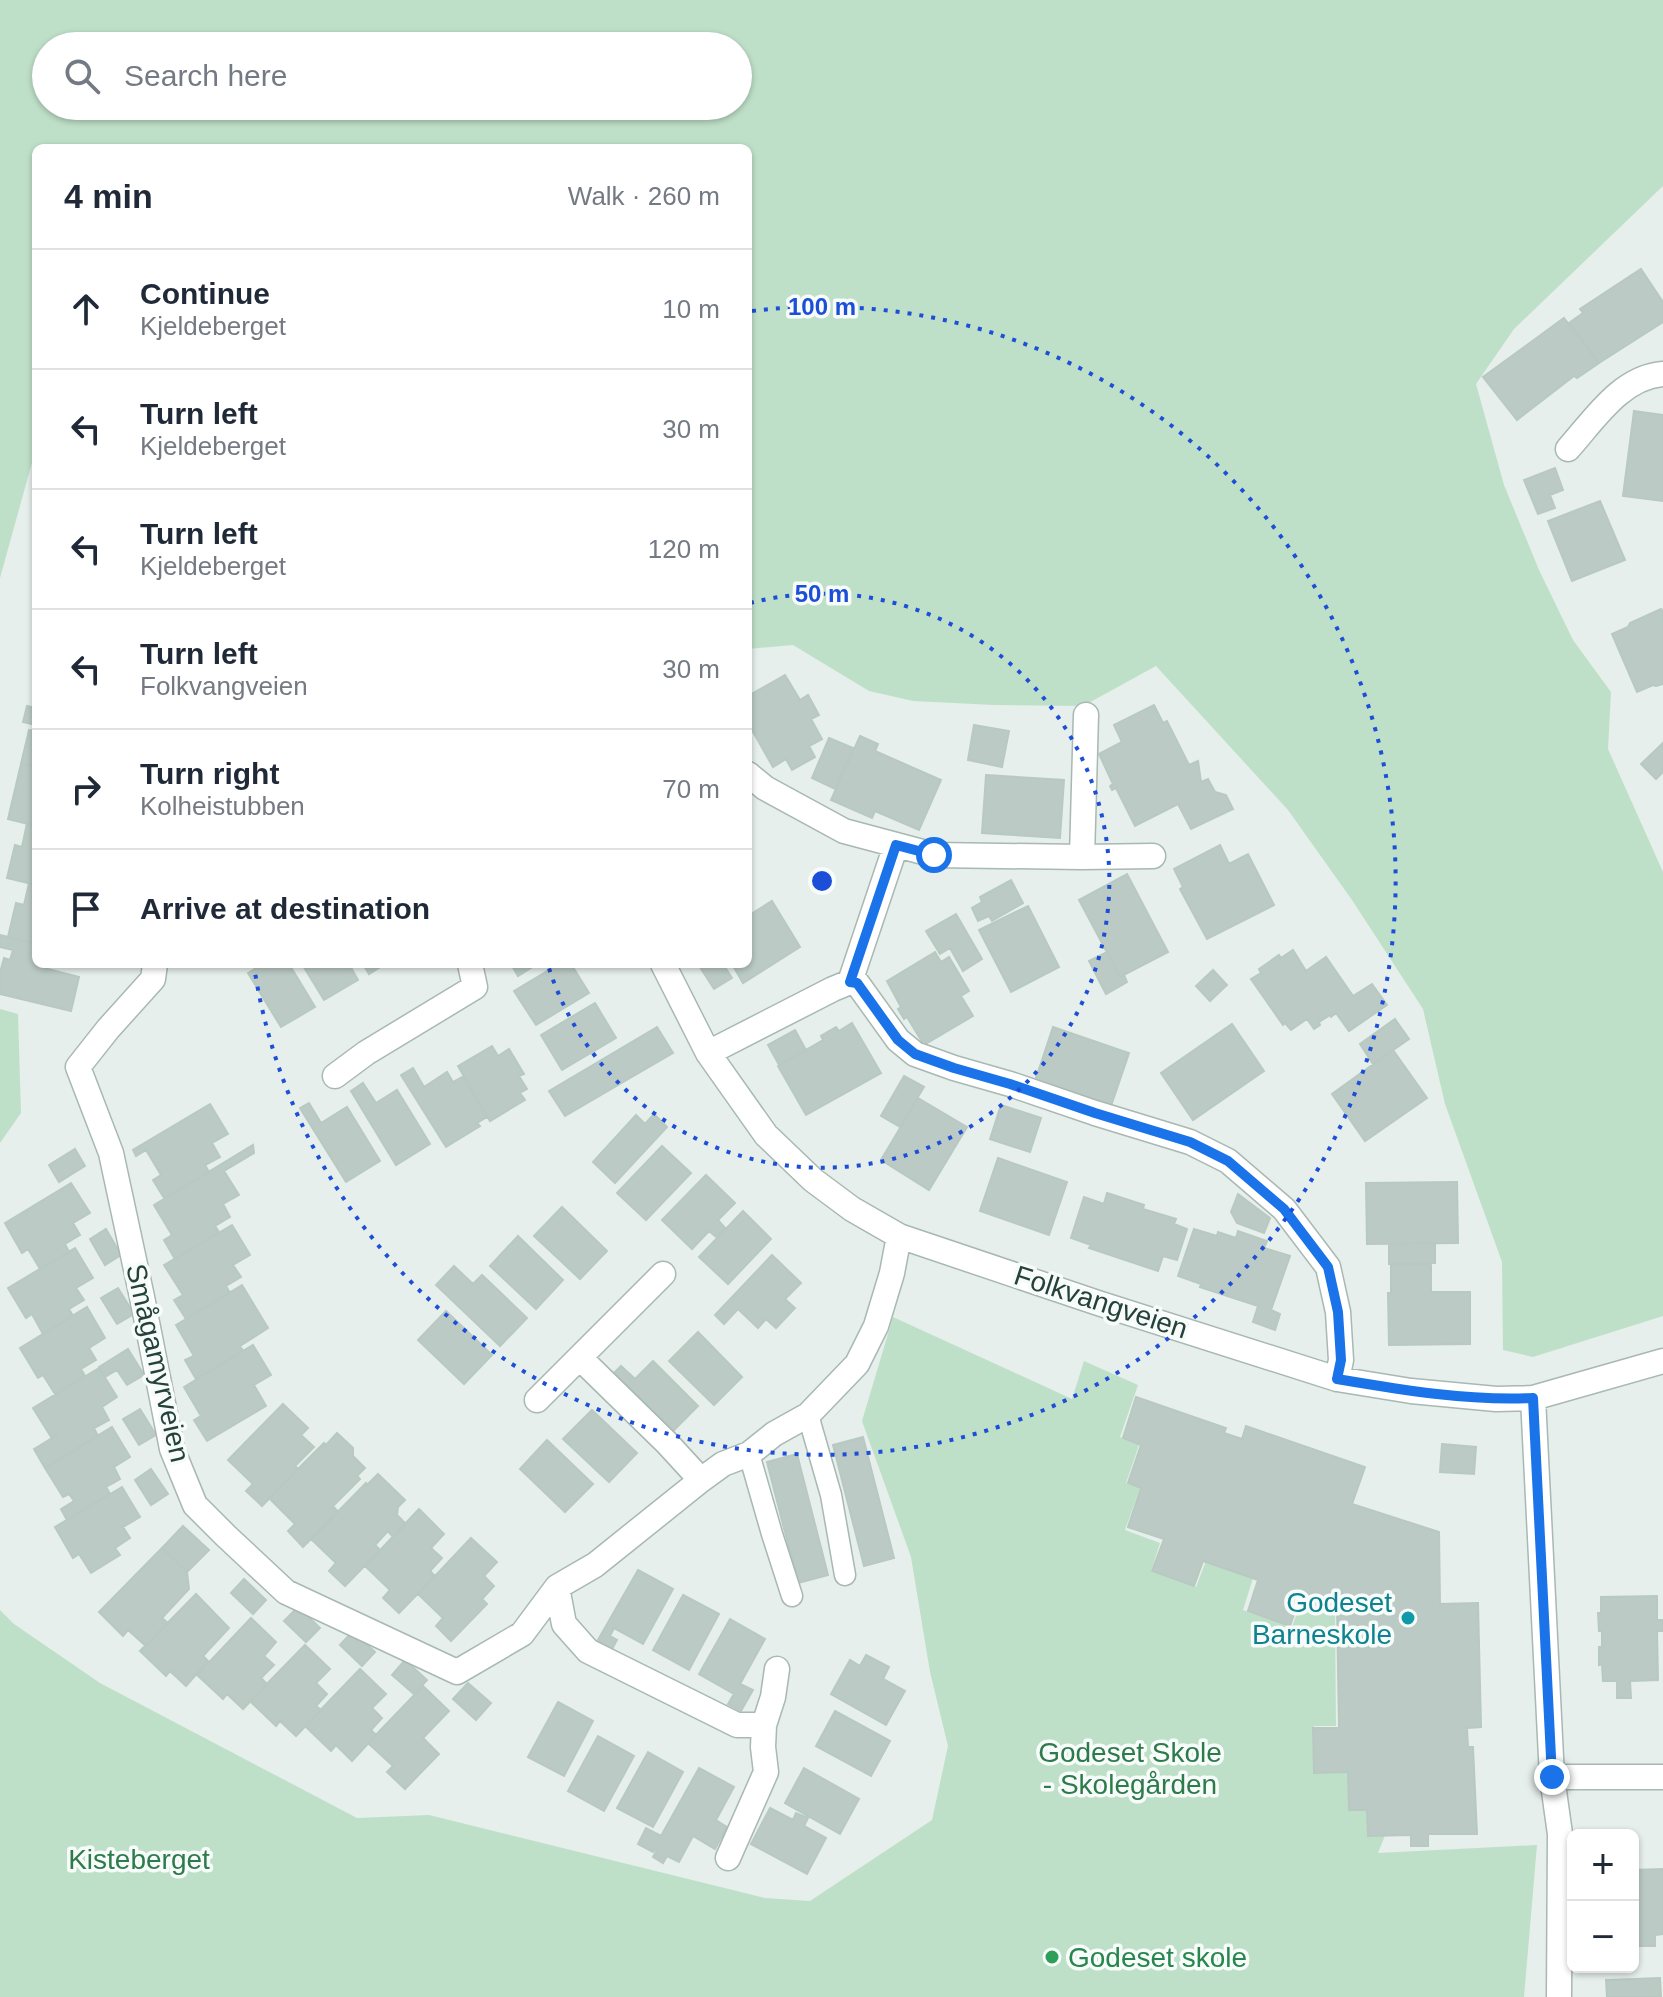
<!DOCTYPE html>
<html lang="en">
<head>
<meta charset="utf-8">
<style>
  body { margin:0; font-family:Helvetica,sans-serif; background:#f6f6f7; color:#1f2937 }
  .controls { position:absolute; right:24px; bottom:24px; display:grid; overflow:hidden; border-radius:12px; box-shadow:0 2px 6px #0004 }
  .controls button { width:72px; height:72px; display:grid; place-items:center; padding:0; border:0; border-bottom:2px solid #e0e1e3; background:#fff; color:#1f2937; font:40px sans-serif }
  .stop { position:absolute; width:24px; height:24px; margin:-18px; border:6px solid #1a73e8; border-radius:50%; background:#fff }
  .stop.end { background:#1a73e8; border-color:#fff; box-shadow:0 2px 8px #0008 }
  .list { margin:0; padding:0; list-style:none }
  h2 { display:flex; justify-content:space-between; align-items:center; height:104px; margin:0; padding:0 32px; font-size:34px }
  h2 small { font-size:26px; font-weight:400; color:#747a83 }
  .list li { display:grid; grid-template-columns:52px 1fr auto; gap:24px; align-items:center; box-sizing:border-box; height:120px; padding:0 32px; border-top:2px solid #e0e1e3 }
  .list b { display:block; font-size:30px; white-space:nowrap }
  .list p { margin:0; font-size:26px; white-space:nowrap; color:#747a83 }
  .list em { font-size:26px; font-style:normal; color:#747a83 }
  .icon { flex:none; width:44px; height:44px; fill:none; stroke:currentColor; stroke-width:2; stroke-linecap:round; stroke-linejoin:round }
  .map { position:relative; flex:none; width:1663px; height:1997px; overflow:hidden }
  .search { position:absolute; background:#fff; box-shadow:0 2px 6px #0004; left:32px; top:32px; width:720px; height:88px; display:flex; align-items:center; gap:20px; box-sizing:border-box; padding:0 28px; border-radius:44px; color:#747a83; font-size:30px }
  .panel { position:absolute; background:#fff; box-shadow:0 2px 6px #0004; left:32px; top:144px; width:720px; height:824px; border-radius:12px }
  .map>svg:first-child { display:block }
  .green { fill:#bfe0c8; fill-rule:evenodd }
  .building { fill:#bbcac4; stroke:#b8c9c2; stroke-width:2 }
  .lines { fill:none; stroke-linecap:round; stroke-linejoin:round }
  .service-casing { stroke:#a8b8b2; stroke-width:23 }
  .minor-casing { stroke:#a8b8b2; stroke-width:27 }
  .service { stroke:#fff; stroke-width:20 }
  .minor { stroke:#fff; stroke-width:24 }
  .route { stroke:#1a73e8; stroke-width:10 }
  .ring { fill:none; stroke:#1d4ed8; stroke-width:4; stroke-dasharray:4 8 }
  .culture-dot { fill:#0f9aa8; stroke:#f7fbf9; stroke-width:3 }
  .leisure-dot { fill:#2e9e5b; stroke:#f7fbf9; stroke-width:3 }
  .labels { text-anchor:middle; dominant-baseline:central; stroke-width:7; stroke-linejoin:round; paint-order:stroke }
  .street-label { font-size:28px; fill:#24423a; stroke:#f7fbf9 }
  .culture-label { font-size:28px; fill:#0d838f; stroke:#f7fbf9; text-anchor:end }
  .park-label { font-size:28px; fill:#2d7a4b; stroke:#f7fbf9 }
  .leisure-label { font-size:28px; fill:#27864d; stroke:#f7fbf9; text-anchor:start }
  .centre { fill:#1d4ed8; stroke:#f7fbf9; stroke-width:4 }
  .ring-label { font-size:24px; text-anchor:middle; font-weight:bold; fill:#1d4ed8; stroke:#f7fbf9; stroke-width:7; stroke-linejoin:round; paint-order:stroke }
</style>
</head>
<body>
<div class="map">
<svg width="1663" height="1997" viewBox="0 0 1663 1997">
  <rect width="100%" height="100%" fill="#e6efeb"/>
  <path class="green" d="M0,0H1663V186L1514,329L1476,384L1504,485L1539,570L1573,640L1611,692L1608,749L1663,872V1316L1533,1357L1503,1350L1502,1262L1445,1104L1423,1009L1352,900L1288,810L1156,666L1083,706L994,705L913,701L869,691L793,645L748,649V148H36V448L0,578ZM46,46H738V106H46Z
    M0,1009L18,1014L21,1113L0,1143Z
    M893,1317L1072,1399L1084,1361L1138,1385L1120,1437L1139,1445L1126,1483L1140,1488L1125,1530L1160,1543L1151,1571L1196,1587L1206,1561L1253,1578L1243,1610L1292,1627L1303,1596L1335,1607L1336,1726H1314L1315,1766H1351L1392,1805V1818L1378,1853L1537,1845L1524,1997H0V1610L14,1624L100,1683L357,1818L429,1815L765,1898L810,1901L932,1820L948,1746L930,1672L911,1557L862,1421Z"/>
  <path class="building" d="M1641,269L1663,302V322L1599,363L1569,323L1583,313L1580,309Z
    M1564,318L1599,363L1577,378L1574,376L1517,420L1483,377Z
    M1634,411L1663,415V501L1623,496Z
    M1555,468L1563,490L1550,495L1555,508L1538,514L1524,480Z
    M1600,501L1625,560L1572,581L1548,521Z
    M1661,609L1663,611V684L1656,686L1653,685L1637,692L1612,634L1628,627L1630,623Z
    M785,675L800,700L808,695L819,715L811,719L822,739L809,746L815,757L792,770L786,759L773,767L748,723V696Z
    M1154,705L1163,723L1167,721L1189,765L1198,761L1201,782L1208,779L1215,792L1226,795L1233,809L1191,829L1178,804L1135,826L1116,788L1112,790L1110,786L1113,784L1099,754L1122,742L1114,725Z
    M27,706L36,708V725L23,722Z
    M974,725L1009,731L1002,767L968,760Z
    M29,730L36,731V767L21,764Z
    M860,736L878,744L875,751L941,780L919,830L875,811L872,818L831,800Z
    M829,738L853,748L835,789L812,778Z
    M1663,743V772L1656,779L1641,764Z
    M21,764L36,767V826L8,819Z
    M986,775L1064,780L1060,838L982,833Z
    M27,823L36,826V885L7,878L15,845L22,847Z
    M1220,845L1229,864L1248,854L1274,905L1207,939L1180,889L1183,887L1174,869Z
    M1127,874L1168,952L1120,977L1079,900Z
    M1011,880L1023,903L992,921L989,916L978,921L972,908L982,902L980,897Z
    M29,883L36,885V944L8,937L16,903L24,905Z
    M772,901L800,947L743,983L732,964H748V916Z
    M1028,906L1059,967L1011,992L979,930Z
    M956,914L982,959L963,971L950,948L940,954L926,931Z
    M0,935L36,944V964H45L44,968L79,977L71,1011L0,994V973L4,958L10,960L13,950L0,947Z
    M1293,950L1306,971L1326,957L1353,996L1372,984L1387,1005L1349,1031L1336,1013L1331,1017L1330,1015L1319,1022L1320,1025L1314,1029L1307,1019L1291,1030L1285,1023L1283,1025L1251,979L1261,973L1259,969L1279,955L1281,958Z
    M935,952L941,962L949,957L969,991L961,996L973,1016L924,1045L907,1017L904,1019L898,1009L901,1007L887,981Z
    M1107,952L1120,977L1124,975L1127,982L1106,994L1089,961Z
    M263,964H289L315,1007L281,1027L248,973Z
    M302,964H349L358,980L324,1000Z
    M363,964H385L369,974Z
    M511,964H537L518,976Z
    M559,964H571L589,993L536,1025L514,991Z
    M698,964H723L732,978L714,989Z
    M1213,970L1227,985L1210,1001L1196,986Z
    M595,1003L616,1038L562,1070L541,1035Z
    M1395,1019L1409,1039L1373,1064L1360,1044Z
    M852,1023L881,1073L806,1115L778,1066L823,1040L821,1036L836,1027L839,1031Z
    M1232,1024L1264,1071L1193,1120L1161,1073Z
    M657,1027L673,1053L565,1116L549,1091Z
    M1053,1027L1129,1053L1111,1106L1035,1081Z
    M795,1030L806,1050L779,1065L768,1045Z
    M492,1046L498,1056L509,1049L524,1074L519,1076L527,1089L520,1093L525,1100L490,1121L458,1066Z
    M1393,1050L1427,1098L1365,1141L1332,1094Z
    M413,1068L424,1087L447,1072L453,1082L462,1077L487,1117L477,1123L480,1126L446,1147L401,1075Z
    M904,1076L924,1087L900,1127L881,1116Z
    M363,1083L376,1103L397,1090L430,1144L396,1165L351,1091Z
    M918,1098L967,1127L929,1190L881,1160Z
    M309,1103L321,1123L347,1107L380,1161L346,1182L300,1108Z
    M210,1104L228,1134L212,1143L220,1157L205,1165L209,1172L164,1198L153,1180L161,1175L146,1150L136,1156L133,1150Z
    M1001,1105L1041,1118L1030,1152L990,1139Z
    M654,1114L667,1127L615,1183L593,1162L636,1115L645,1124Z
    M253,1145L254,1153L224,1171L239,1195L223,1204L230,1217L215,1226L219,1232L175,1259L164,1240L172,1235L154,1205Z
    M662,1146L691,1173L646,1220L617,1193Z
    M75,1149L85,1166L59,1182L49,1165Z
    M998,1158L1067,1182L1049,1235L980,1211Z
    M706,1175L735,1203L718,1220L725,1228L716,1237L709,1231L692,1249L662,1220Z
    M1457,1182L1458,1243L1367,1244L1366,1183Z
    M71,1183L90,1213L73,1223L80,1235L65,1244L69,1252L40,1269L28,1249L22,1253L5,1223Z
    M1107,1193L1144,1205L1143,1209L1176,1219L1174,1224L1187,1229L1177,1260L1163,1256L1158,1271L1089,1248L1091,1245L1071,1238L1084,1197L1104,1204Z
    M1238,1194L1270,1218L1264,1233L1237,1223L1231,1212Z
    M562,1207L607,1251L580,1279L534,1236Z
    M743,1211L771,1239L728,1284L699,1257Z
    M232,1225L250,1255L233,1265L241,1277L226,1286L230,1293L186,1319L174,1300L183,1295L164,1265Z
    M106,1229L121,1255L105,1265L90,1239Z
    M1194,1229L1217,1236L1218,1232L1236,1238L1238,1231L1267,1241L1264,1248L1290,1256L1271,1310L1280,1314L1275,1330L1253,1322L1258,1306L1200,1287L1201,1284L1178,1276Z
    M518,1236L563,1280L536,1309L490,1266Z
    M1435,1243V1263L1389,1264V1244Z
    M75,1248L93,1278L76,1288L84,1300L69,1309L73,1316L43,1334L32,1314L26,1318L8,1288Z
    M772,1255L801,1283L785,1299L795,1308L776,1328L766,1319L758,1328L738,1309L724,1324L715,1315Z
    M1431,1264V1292H1470V1344L1389,1345L1388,1293H1391V1265Z
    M454,1266L473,1284L482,1275L527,1318L500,1346L436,1285Z
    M242,1285L268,1328L240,1346L243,1351L196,1379L185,1360L194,1356L176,1325Z
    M118,1288L134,1314L117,1324L101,1298Z
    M87,1307L105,1338L89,1348L96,1360L81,1369L85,1376L55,1394L43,1375L38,1378L20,1348Z
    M446,1311L492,1355L464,1384L418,1340Z
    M698,1332L742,1377L714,1405L669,1361Z
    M253,1345L271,1375L254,1385L266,1406L207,1441L194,1420L201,1416L184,1387Z
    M128,1349L144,1375L127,1385L117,1370L105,1377L99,1367Z
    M653,1361L698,1406L670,1434L611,1376L621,1366L635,1379Z
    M99,1368L117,1397L102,1407L109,1420L94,1428L98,1436L45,1468L34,1449L57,1435L56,1434L51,1437L33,1408Z
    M1136,1397L1226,1428L1224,1433L1242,1439L1246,1426L1365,1467L1352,1504L1439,1532L1440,1604L1478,1603L1481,1727L1467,1728L1468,1747H1473L1477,1834H1428V1846H1411V1835L1368,1836L1367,1810H1349L1348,1772L1314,1773L1313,1728H1339L1337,1607L1301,1594L1290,1626L1248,1611L1258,1580L1203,1561L1194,1586L1152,1571L1164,1539L1128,1527L1141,1488L1128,1483L1141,1445L1123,1438Z
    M283,1404L308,1428L301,1435L314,1447L295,1466L298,1469L262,1506L246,1491L253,1484L228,1460Z
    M140,1409L156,1435L139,1445L123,1419Z
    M592,1410L637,1453L609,1482L563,1439Z
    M112,1427L130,1457L114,1467L120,1479L106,1487L110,1494L67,1520L61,1509L74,1501L69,1494L63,1497L45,1468Z
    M337,1433L353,1448V1456L365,1468L357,1476L360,1479L333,1506L338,1512L303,1547L288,1531L295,1524L269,1498L324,1443L326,1445Z
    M863,1437L894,1558L864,1566L833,1445Z
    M547,1440L593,1484L565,1512L520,1469Z
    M1442,1444L1476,1447L1474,1474L1440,1472Z
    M797,1454L828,1575L798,1583L767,1462Z
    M151,1469L168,1494L151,1505L135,1480Z
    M378,1474L405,1500L398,1507L397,1515L406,1524L393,1537L388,1531L375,1545L380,1550L345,1586L329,1571L336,1563L311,1539L366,1483L367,1485Z
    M122,1487L140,1517L123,1527L130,1538L115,1548L120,1555L91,1573L79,1554L73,1558L55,1527Z
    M419,1509L444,1534L431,1548L442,1558L430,1571L435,1576L399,1613L383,1598L390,1590L365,1566Z
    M183,1526L209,1550L187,1572L162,1548Z
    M471,1538L497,1562L484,1576L494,1586L482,1599L487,1604L451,1641L436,1626L443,1618L418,1594Z
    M162,1548L187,1572L189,1589L162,1618L168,1623L146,1646L128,1630L123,1636L99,1612Z
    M638,1570L673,1589L643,1644L614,1628L610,1636L617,1640L610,1653L595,1645Z
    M244,1579L266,1600L253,1614L231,1593Z
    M196,1594L229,1628L203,1656L208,1661L186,1686L170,1671L166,1676L140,1651Z
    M683,1595L719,1614L689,1670L653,1650Z
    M1657,1596V1620H1663V1631H1657L1658,1680L1630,1681L1631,1698H1617V1681H1603L1602,1664L1599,1665V1647H1602V1631H1599L1598,1613H1601V1597Z
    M298,1607L320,1628L306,1642L284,1621Z
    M251,1618L276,1642L264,1656L274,1665L261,1678L267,1684L243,1709L227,1694L223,1699L197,1675Z
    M730,1619L765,1639L740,1684L753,1690L741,1711L728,1704L734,1694L699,1674Z
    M353,1631L375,1652L362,1666L340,1645Z
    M305,1645L330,1669L316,1683L327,1694L316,1706L321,1710L296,1736L280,1721L276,1726L250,1701Z
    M866,1655L889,1667L883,1679L905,1691L886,1725L831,1694L850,1660L860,1666Z
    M405,1660L427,1680L414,1694L392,1675Z
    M360,1669L386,1694L372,1708L382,1718L371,1730L376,1735L352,1761L336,1745L331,1751L305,1726Z
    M468,1683L491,1703L476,1720L453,1699Z
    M423,1686L449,1711L423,1738L439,1754L405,1789L387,1772L393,1766L368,1743Z
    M558,1702L593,1721L564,1776L528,1757Z
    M835,1711L890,1741L871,1776L816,1746Z
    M598,1736L634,1756L604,1811L568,1791Z
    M648,1752L683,1772L653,1827L617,1808Z
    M699,1768L734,1787L716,1820L727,1827L715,1849L693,1836L679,1862L667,1856L663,1863L653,1857L657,1850L655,1849L653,1852L638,1844L646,1828L661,1836Z
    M804,1768L859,1799L840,1834L785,1803Z
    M770,1808L793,1820L796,1813L808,1818L804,1826L826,1838L807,1874L751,1844Z
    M1663,1869V1934L1655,1935V1946H1635V1936H1633V1870Z
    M1660,1978L1661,1997H1607L1606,1980Z"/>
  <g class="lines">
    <defs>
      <path id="service" d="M808,1415L831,1495L845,1575
        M749,1454L772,1534L792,1596"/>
      <path id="minor" d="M1568,449C1594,420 1621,377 1663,374
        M748,774L765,788L844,831L934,855L1082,857L1153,856
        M1082,857L1086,715
        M155,964L153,979L108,1029L78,1067L111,1153L142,1297L172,1449L195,1505L226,1536L286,1592L457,1672L522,1634L557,1587L595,1565L701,1480L723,1464L749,1454L774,1434L808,1415L857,1364L876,1326L892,1273L899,1236
        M663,964L708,1053L766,1135L813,1180L852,1209L899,1236L1098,1303L1337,1379L1411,1391L1496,1399L1533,1398L1663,1361
        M850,982L896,845
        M708,1053L833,989L850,982L857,983L898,1040L915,1054L954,1068L1010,1084L1095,1113L1190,1142L1228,1161L1284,1209L1328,1267L1338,1312L1341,1360L1337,1379
        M335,1076L366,1053L475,987L470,964
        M580,1358L667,1443L701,1480
        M1533,1398L1552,1777L1560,1834L1559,1997
        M537,1400L663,1274
        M557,1587L564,1624L588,1651L737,1725H764
        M1552,1777H1663
        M728,1858L766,1772L763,1747L764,1725L773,1697L777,1669"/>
    </defs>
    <use href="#service" class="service-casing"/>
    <use href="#minor" class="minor-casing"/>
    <use href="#service" class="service"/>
    <use href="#minor" class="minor"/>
  </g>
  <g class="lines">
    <path class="route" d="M934,855L896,845L850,982L857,983L898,1040L915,1054L954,1068L1010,1084L1095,1113L1190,1142L1228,1161L1284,1209L1328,1267L1338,1312L1341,1360L1337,1379C1402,1390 1467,1401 1533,1398L1552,1777"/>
  </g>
  <g class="ring">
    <path d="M750 603A287 287 0 1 1 548 965"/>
    <path d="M752 311A574 574 0 1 1 254 966"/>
  </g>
  <circle class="culture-dot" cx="1408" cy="1618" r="8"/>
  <circle class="leisure-dot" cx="1052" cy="1957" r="8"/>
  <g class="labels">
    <g class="street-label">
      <text transform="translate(1101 1302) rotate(18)">Folkvangveien</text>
      <text transform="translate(158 1363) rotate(77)">Smågamyrveien</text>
    </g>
    <g class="culture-label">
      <text x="1392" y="1602">Godeset<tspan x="1392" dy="32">Barneskole</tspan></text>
    </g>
    <g class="park-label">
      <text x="1130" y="1752">Godeset Skole<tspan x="1130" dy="32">- Skolegården</tspan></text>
      <text x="139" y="1859">Kisteberget</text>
    </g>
    <g class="leisure-label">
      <text x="1068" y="1957">Godeset skole</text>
    </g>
  </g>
  <circle cx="822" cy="881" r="12" class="centre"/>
  <g class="ring-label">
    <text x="822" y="315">100 m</text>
    <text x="822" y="602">50 m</text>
  </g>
</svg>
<div class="controls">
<button>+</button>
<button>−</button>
</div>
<div class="stop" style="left:934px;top:855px"></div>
<div class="stop end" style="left:1552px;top:1777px"></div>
<div class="search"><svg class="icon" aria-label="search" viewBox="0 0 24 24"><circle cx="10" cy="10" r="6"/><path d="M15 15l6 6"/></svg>Search here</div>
<section class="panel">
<h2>4 min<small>Walk · 260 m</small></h2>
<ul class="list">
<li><svg class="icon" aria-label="ahead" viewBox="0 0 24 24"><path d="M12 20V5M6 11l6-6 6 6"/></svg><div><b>Continue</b><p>Kjeldeberget</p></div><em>10 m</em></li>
<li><svg class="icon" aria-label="left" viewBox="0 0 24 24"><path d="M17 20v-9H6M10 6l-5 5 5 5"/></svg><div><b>Turn left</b><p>Kjeldeberget</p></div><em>30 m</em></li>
<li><svg class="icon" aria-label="left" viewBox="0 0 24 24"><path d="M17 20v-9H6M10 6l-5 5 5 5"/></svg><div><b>Turn left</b><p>Kjeldeberget</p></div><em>120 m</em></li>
<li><svg class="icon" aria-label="left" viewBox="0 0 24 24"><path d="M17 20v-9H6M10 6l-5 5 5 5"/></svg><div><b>Turn left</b><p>Folkvangveien</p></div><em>30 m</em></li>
<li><svg class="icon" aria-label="right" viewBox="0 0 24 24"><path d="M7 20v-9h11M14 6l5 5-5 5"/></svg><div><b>Turn right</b><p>Kolheistubben</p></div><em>70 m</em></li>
<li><svg class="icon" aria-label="arrive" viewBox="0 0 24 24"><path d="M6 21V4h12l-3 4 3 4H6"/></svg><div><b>Arrive at destination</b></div></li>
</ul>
</section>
</div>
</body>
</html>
